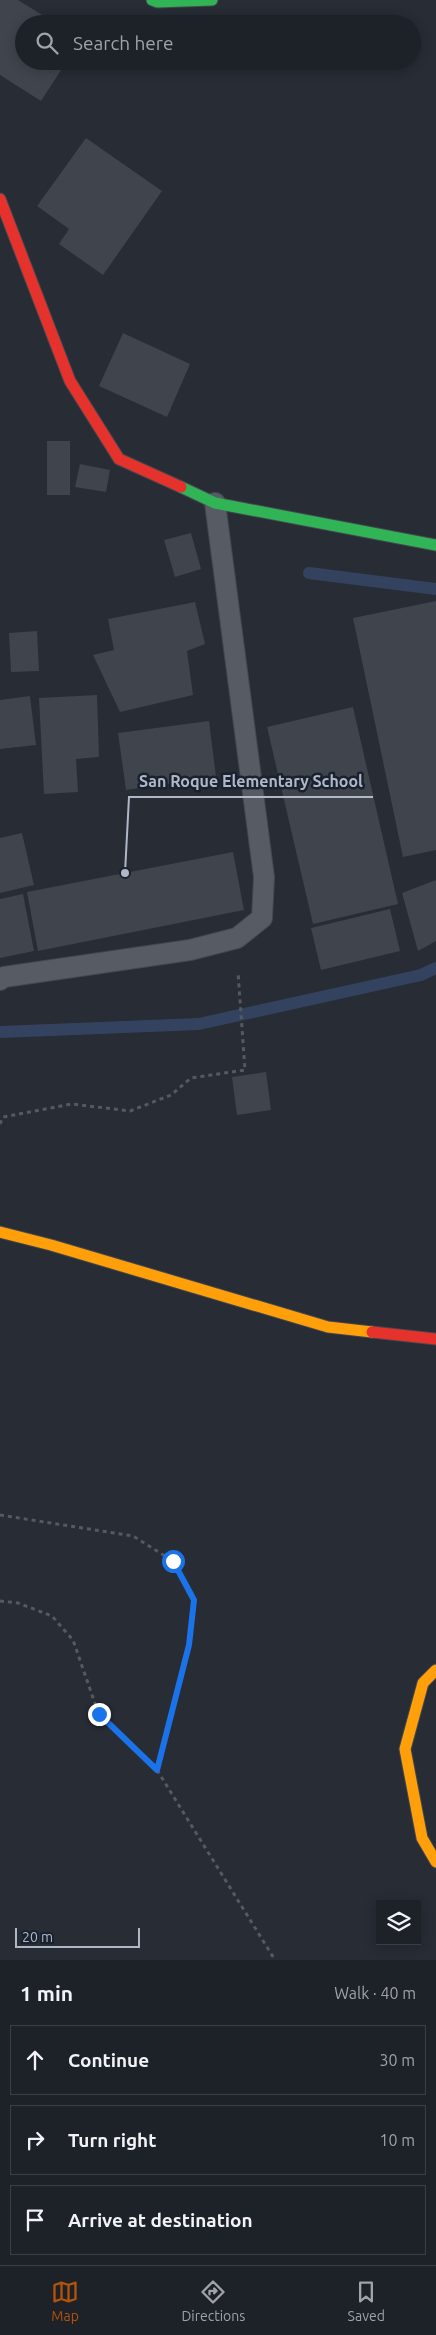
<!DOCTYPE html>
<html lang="en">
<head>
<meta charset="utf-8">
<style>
  body { margin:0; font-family:Ubuntu,sans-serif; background:#252930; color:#f1f3f6 }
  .controls { position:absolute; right:15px; bottom:15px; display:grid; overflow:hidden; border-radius:0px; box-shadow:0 2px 12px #0003 }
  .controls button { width:45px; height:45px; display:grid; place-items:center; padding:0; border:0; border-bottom:1px solid #3b3e45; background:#1d2128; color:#f1f3f6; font:25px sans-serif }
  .scale { position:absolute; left:15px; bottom:12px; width:125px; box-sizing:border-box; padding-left:5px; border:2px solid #b0b8c7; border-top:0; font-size:14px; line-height:18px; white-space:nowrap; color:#b0b8c7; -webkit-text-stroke:4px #1a2230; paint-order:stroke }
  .stop { position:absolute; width:15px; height:15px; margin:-11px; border:4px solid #1a73e8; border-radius:50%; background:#fff }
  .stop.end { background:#1a73e8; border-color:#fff; box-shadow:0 1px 5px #0008 }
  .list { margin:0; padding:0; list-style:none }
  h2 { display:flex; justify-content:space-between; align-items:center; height:65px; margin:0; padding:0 20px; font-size:21px }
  h2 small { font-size:16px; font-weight:400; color:#a0a3a8 }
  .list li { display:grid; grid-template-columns:32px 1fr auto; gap:15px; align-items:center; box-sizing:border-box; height:70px; margin:0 10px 10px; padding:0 10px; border:1px solid #3b3e45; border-radius:0px }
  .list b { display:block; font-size:19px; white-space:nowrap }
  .list em { font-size:16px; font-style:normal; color:#a0a3a8 }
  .icon { flex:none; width:28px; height:28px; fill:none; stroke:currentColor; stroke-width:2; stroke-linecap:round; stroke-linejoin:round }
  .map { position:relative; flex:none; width:436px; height:1960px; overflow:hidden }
  .search { position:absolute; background:#1d2128; box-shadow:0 2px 12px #0003; left:15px; right:15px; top:15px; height:55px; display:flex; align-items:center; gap:12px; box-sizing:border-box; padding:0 18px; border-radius:28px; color:#a0a3a8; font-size:19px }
  .sheet { height:305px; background:#1d2128 }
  nav { display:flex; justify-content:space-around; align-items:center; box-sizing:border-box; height:70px; border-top:1px solid #3b3e45; background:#1d2128; font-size:14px; color:#a0a3a8 }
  nav a { display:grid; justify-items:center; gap:2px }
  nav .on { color:#b45309 }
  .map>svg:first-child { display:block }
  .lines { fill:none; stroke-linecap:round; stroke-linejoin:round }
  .stream { stroke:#33435f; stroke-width:12 }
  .building { fill:#40444c }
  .lane-casing { stroke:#43474e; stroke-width:22 }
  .fast-casing { stroke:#43474e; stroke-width:13 }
  .slow-casing { stroke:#43474e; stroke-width:13 }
  .jam-casing { stroke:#43474e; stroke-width:13 }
  .path { stroke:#555a61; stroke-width:3; stroke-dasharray:4 4; stroke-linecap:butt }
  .lane { stroke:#575b64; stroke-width:20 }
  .fast { stroke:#30b455; stroke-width:11 }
  .slow { stroke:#ff9f0a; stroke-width:11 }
  .jam { stroke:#e5322d; stroke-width:11 }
  .route { stroke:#1a73e8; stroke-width:6 }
  .leader { fill:none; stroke:#b0b8c7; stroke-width:2 }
  .callout-dot { fill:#b0b8c7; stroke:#1a2230; stroke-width:2 }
  .callout-label { font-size:16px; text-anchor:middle; font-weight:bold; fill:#b0b8c7; stroke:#1a2230; stroke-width:5; stroke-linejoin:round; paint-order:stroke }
</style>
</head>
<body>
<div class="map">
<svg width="436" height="1960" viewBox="0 0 436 1960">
  <rect width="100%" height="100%" fill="#272c35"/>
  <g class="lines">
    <path class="stream" d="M309,573L436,589
      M0,1032L199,1024L421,975L436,968"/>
  </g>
  <path class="building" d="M0,0H18L57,24H24V61H67L41,101L0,75Z
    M86,138L162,191L103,275L59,244L69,229L37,206Z
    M123,333L190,364L167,417L99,386Z
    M47,441H70V495H47Z
    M80,464L110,470L106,492L75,487Z
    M191,533L201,569L175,577L164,540Z
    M436,601V850L403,857L353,618Z
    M195,602L205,644L187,651L193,695L120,712L93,655L114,650L108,619Z
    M37,631L39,671L11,672L9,633Z
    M97,695L99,757L76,759L78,792L44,794L39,698Z
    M30,696L36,745L0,749V700Z
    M353,707L398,904L313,924L267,727Z
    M209,721L216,777L126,790L118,733Z
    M22,833L34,885L0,893V838Z
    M233,852L244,910L38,951L27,892Z
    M436,880V941L418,951L402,893Z
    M23,894L34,951L0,958V899Z
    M390,909L400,951L321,970L311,928Z
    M266,1072L271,1110L237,1115L232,1077Z"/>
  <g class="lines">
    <defs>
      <path id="lane" d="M0,980L4,977L190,950L237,938L262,918L264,877L215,503"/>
      <path id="fast" d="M152,0L157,2L212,0
        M181,487L215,503L436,545"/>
      <path id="slow" d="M0,1232L51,1245L328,1327L372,1332
        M436,1670L423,1683L405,1749L422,1838L436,1862"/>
      <path id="jam" d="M0,199L70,381L119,459L181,487
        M372,1332L436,1339"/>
    </defs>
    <use href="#lane" class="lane-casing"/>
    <use href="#fast" class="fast-casing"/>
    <use href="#slow" class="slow-casing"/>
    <use href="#jam" class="jam-casing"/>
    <path class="path" d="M0,1124L3,1117L72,1104L130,1111L171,1095L191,1078L245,1070L238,972
      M0,1515L133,1536L173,1561L193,1600L189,1645L157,1770L275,1960
      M0,1601L18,1603L52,1616L73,1640L99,1715L156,1769"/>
    <use href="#lane" class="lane"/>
    <use href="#fast" class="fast"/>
    <use href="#slow" class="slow"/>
    <use href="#jam" class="jam"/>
  </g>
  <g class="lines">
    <path class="route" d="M99,1714L157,1770L189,1645L194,1600L173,1561"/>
  </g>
  <path class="leader" d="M125 873L129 797H373"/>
  <circle class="callout-dot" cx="125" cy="873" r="5"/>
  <g class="callout-label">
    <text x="251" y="787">San Roque Elementary School</text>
  </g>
</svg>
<div class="controls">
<button><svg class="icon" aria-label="layers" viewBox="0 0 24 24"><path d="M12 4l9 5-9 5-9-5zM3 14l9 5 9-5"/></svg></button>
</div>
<div class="scale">20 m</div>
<div class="stop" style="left:173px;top:1561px"></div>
<div class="stop end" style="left:99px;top:1714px"></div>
<div class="search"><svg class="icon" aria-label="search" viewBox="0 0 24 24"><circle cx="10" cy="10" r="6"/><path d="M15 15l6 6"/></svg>Search here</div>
</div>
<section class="sheet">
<h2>1 min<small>Walk · 40 m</small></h2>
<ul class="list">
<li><svg class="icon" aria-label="ahead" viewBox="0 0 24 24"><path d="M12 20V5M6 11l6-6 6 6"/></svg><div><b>Continue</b></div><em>30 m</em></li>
<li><svg class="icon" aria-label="right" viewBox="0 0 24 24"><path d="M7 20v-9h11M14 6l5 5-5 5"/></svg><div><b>Turn right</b></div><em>10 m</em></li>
<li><svg class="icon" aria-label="arrive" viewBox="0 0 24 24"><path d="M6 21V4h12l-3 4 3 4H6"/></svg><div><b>Arrive at destination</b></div></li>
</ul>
</section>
<nav>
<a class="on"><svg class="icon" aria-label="map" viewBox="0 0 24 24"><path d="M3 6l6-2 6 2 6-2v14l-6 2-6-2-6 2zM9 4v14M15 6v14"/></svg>Map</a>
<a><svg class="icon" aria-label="directions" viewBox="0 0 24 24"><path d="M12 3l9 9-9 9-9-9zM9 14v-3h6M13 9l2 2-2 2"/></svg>Directions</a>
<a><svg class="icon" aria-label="saved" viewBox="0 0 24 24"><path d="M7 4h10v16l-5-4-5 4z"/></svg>Saved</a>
</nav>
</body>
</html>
